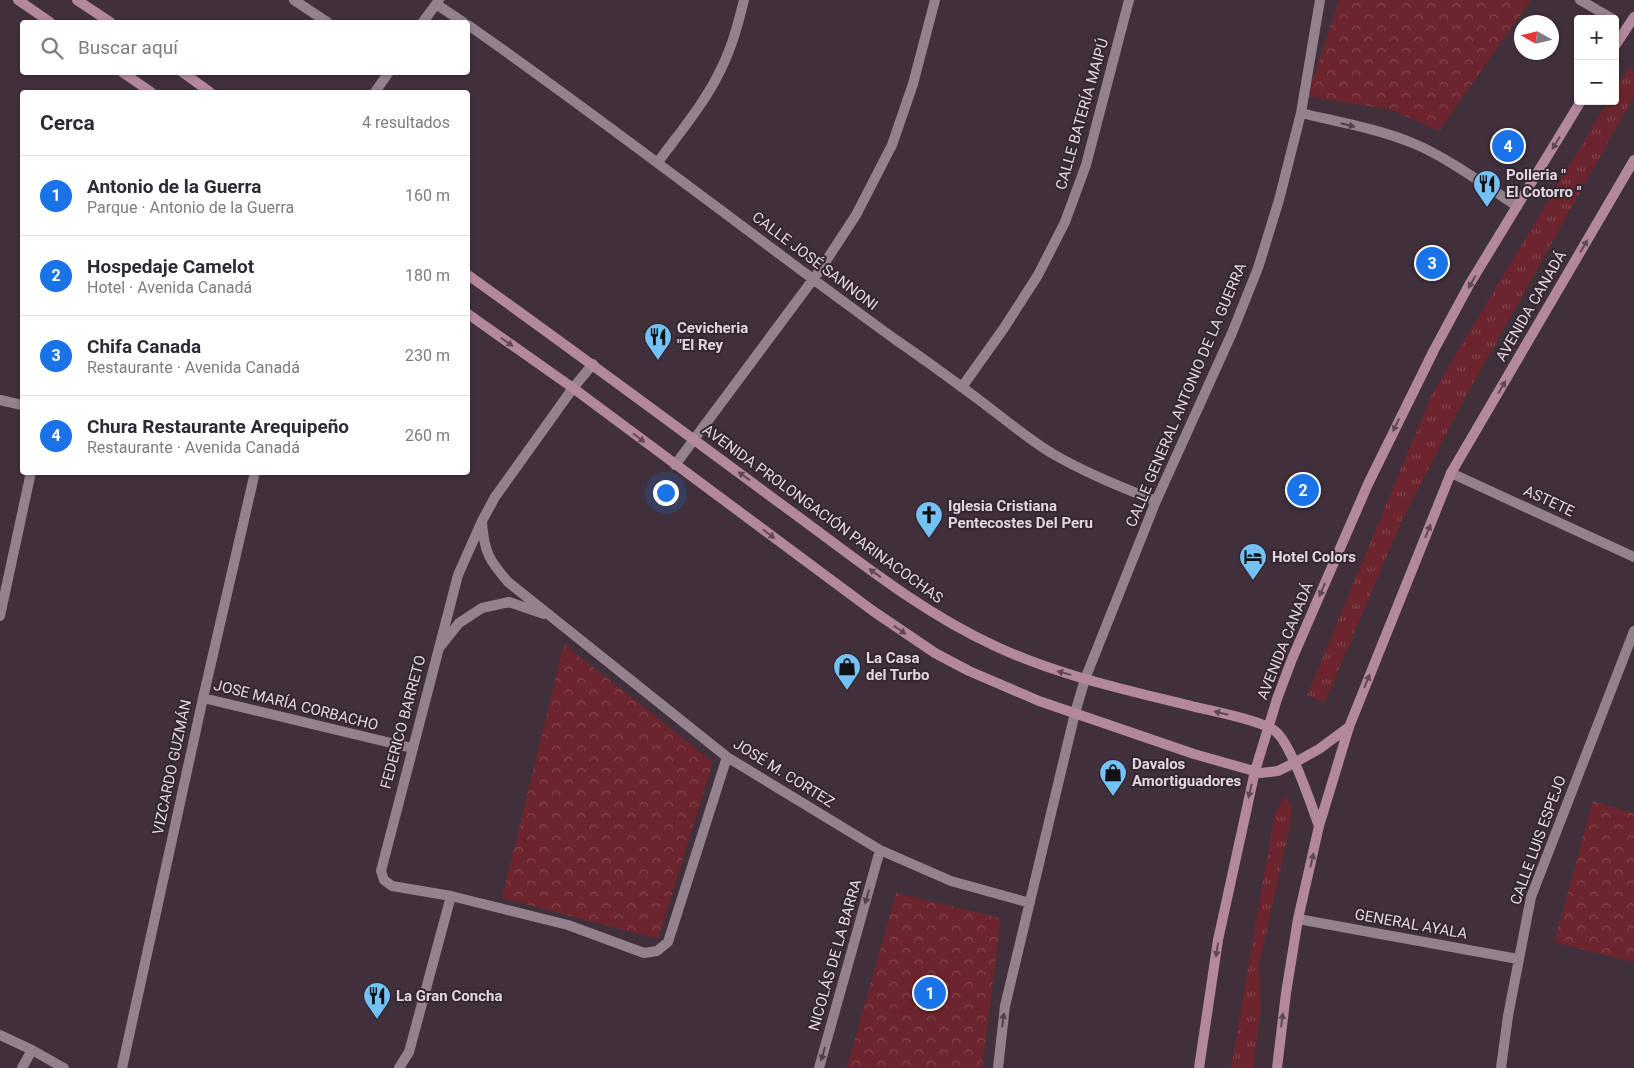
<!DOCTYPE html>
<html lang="es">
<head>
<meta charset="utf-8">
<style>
  body { margin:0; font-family:Roboto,sans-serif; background:#f7f7f7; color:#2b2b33 }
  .controls { position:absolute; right:15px; top:15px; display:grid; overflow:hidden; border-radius:5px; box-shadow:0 1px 4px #0004 }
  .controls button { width:45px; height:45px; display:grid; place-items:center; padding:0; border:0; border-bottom:1px solid #e1e1e2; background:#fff; color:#2b2b33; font:25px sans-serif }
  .compass { position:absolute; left:1514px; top:15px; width:45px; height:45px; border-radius:50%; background:#fff; box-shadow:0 1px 4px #0004; rotate:278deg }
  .you { position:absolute; left:665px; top:492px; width:18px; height:18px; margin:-12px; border:4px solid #fff; border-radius:50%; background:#1a73e8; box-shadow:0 0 0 8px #1a73e833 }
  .badge { display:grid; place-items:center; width:32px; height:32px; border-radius:50%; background:#1a73e8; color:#fff; font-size:16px; font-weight:700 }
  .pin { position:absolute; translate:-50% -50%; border:2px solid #fff; box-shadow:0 1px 5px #0006 }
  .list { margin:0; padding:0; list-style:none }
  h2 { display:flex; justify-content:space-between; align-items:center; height:65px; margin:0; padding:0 20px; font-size:21px }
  h2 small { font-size:16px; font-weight:400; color:#7c7c81 }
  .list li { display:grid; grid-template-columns:32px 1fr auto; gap:15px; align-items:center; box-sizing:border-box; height:80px; padding:0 20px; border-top:1px solid #e1e1e2 }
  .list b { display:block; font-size:19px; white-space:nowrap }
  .list p { margin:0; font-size:16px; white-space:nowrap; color:#7c7c81 }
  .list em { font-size:16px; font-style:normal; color:#7c7c81 }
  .icon { flex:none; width:28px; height:28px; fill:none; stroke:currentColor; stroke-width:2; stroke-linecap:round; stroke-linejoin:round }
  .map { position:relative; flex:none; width:1634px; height:1068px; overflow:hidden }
  .search { position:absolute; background:#fff; box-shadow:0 1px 4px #0004; left:20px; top:20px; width:450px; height:55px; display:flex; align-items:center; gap:12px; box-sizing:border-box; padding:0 18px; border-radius:5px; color:#7c7c81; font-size:19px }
  .panel { position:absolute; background:#fff; box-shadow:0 1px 4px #0004; left:20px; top:90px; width:450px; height:385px; border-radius:5px }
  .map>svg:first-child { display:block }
  .grass { fill:url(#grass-tufts) }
  .park { fill:url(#park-crowns) }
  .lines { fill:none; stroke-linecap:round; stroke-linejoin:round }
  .minor { stroke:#94818e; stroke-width:10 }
  .tertiary { stroke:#94818e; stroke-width:10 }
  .secondary { stroke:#b4889c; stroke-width:10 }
  .oneway { fill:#52414d }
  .oneway2 { fill:#614856 }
  .labels { text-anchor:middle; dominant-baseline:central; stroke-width:4; stroke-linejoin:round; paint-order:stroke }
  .street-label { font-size:15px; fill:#e2d7de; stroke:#352631 }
  .poi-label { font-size:15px; font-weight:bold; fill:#e2d7de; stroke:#352631; text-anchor:start }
</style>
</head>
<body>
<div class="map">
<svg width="1634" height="1068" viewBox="0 0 1634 1068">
  <defs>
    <pattern id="grass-tufts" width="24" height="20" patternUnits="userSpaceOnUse" patternTransform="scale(1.25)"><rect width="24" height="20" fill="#6d252d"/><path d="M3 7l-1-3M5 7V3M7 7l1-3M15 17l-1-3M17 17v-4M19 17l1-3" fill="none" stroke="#82444b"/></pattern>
    <pattern id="park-crowns" width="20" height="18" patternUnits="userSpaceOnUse" patternTransform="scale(1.25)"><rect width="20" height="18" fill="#6d252d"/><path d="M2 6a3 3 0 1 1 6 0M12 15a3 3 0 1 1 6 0" fill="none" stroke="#82444b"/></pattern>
  </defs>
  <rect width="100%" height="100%" fill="#40303b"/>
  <path class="grass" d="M1629,67L1634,71V96L1465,398L1401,522L1325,702L1307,695L1432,394L1608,101H1615V90Z
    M1285,795L1292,806L1288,835L1259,964L1261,1009L1253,1068H1231L1274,816Z"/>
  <path class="park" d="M1339,0H1531L1439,131L1392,110L1307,96Z
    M564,644L713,762L658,939L502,898Z
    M1593,801L1634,813V962L1554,942Z
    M896,893L1001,918L982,1068H847Z"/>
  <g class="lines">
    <path class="minor" d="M294,0L327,22
      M1580,0L1613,19
      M436,4L463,22
      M423,22L439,0
      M468,25C613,126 752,236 896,340C924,359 951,379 978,399C1003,418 1027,438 1053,454C1086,473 1121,487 1156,501
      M375,92L389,72
      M1301,113C1339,122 1379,129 1415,144C1448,158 1486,186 1517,206
      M658,162C680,132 705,103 721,69C732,47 738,24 744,0
      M593,364L573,388L495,497L482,521L458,575L381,871L384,880L392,886L451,896L568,925L644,953L657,951L668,942L727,757
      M962,387L1004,328L1038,275L1065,222L1086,165L1129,0
      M0,400L22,405
      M675,465L820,270L856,215L892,145L913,84L935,0
      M1451,473L1634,557
      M482,522C484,552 489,560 508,582L727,757L880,850L951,881L1030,903
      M0,616L31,472
      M440,647L459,623L482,608L509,602L544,614
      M203,698L412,748
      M1298,919L1518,959
      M22,1068L32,1050
      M122,1068L203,698L255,472
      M399,1068L409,1052L451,896
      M819,1068L880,850
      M998,1068L1005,1006L1075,713L1085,679L1156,501L1232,333L1258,268L1279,200L1301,113L1320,0
      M1501,1068L1508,1016L1531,897L1634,631"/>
    <path class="tertiary" d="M0,1035L32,1050L64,1068"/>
    <path class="secondary" d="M18,0L50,22
      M77,0L110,22
      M1615,46L1634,17
      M122,72L151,92
      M182,72L210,92
      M468,275C573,350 677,427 781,504C850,554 917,610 995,646C1059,676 1127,690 1195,707C1213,711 1263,721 1275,731C1291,743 1311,805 1319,826
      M468,314L573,388L873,611L935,653L969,671L1039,701L1194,754L1261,773L1278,771L1294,763L1319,749L1349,727
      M1199,1068L1218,940L1255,771L1277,699L1292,659L1368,484L1434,350L1469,285L1581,101
      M1277,1068L1286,993L1298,919L1319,826L1349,727L1451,473L1634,160"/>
  </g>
  <defs><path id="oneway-solid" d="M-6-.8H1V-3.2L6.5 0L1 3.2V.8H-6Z" transform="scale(1.25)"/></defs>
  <g class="oneway">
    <use href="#oneway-solid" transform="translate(1348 125) rotate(14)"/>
    <use href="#oneway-solid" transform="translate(867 897) rotate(106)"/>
    <use href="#oneway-solid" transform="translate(1003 1020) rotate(-83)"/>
    <use href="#oneway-solid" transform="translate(823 1054) rotate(106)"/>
  </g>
  <g class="oneway2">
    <use href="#oneway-solid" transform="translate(1556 143) rotate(122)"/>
    <use href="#oneway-solid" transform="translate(1584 246) rotate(-60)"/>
    <use href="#oneway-solid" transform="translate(1472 282) rotate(120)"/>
    <use href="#oneway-solid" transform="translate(507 342) rotate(35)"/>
    <use href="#oneway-solid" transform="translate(1502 387) rotate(-60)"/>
    <use href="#oneway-solid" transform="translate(1396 425) rotate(115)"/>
    <use href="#oneway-solid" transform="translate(639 438) rotate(37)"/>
    <use href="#oneway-solid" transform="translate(744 476) rotate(-144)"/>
    <use href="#oneway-solid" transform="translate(1428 531) rotate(-68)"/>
    <use href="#oneway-solid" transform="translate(769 534) rotate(37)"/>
    <use href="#oneway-solid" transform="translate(875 573) rotate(-144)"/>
    <use href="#oneway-solid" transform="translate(1322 590) rotate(114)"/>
    <use href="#oneway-solid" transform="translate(900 630) rotate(35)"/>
    <use href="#oneway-solid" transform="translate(1064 673) rotate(-164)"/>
    <use href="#oneway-solid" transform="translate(1367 681) rotate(-68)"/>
    <use href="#oneway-solid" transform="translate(1221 713) rotate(-166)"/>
    <use href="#oneway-solid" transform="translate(1250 791) rotate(103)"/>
    <use href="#oneway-solid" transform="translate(1312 860) rotate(-77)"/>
    <use href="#oneway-solid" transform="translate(1217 950) rotate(98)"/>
    <use href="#oneway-solid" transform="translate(1282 1020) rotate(-83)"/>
  </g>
  <defs>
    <symbol id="restaurant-pin" viewBox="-11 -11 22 30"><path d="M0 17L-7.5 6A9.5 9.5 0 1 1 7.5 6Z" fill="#73c1f5" stroke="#352631"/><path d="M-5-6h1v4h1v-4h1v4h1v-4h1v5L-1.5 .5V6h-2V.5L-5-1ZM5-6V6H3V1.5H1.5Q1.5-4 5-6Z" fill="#111"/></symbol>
    <symbol id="church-pin" viewBox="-11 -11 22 30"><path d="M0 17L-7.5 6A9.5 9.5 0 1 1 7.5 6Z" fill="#73c1f5" stroke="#352631"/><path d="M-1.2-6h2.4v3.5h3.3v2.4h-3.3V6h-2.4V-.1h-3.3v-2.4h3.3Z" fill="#111"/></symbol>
    <symbol id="hotel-pin" viewBox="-11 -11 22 30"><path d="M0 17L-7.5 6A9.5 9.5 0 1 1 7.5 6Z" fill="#73c1f5" stroke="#352631"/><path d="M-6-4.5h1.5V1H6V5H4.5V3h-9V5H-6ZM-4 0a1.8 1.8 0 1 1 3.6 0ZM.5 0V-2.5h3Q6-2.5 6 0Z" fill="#111"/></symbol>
    <symbol id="shop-pin" viewBox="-11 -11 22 30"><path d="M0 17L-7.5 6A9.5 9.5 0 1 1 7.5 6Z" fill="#73c1f5" stroke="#352631"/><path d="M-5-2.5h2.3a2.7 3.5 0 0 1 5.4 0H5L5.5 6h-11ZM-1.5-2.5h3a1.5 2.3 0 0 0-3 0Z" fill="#111"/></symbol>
  </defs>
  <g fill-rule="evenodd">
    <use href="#restaurant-pin" x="1471" y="168" width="32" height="43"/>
    <use href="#restaurant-pin" x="642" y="321" width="32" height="43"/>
    <use href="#church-pin" x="913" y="499" width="32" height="43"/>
    <use href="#hotel-pin" x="1237" y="541" width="32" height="43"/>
    <use href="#shop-pin" x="831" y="651" width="32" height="43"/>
    <use href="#shop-pin" x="1097" y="757" width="32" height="43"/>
    <use href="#restaurant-pin" x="361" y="980" width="32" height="43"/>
  </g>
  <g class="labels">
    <g class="street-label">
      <text transform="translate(1082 114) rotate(-74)">CALLE BATERÍA MAIPÚ</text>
      <text transform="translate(815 261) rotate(37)">CALLE JOSÉ SANNONI</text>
      <text transform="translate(1531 306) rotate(-60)">AVENIDA CANADÁ</text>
      <text transform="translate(1186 395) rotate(-67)">CALLE GENERAL ANTONIO DE LA GUERRA</text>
      <text transform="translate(1549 501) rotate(25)">ASTETE</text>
      <text transform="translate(823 514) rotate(36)">AVENIDA PROLONGACIÓN PARINACOCHAS</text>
      <text transform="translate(1285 641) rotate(-68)">AVENIDA CANADÁ</text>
      <text transform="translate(296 705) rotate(14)">JOSE MARÍA CORBACHO</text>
      <text transform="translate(403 722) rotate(-75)">FEDERICO BARRETO</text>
      <text transform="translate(172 767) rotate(-78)">VIZCARDO GUZMÁN</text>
      <text transform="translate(784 773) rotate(32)">JOSÉ M. CORTEZ</text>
      <text transform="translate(1538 840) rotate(-70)">CALLE LUIS ESPEJO</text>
      <text transform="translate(1411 924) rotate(10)">GENERAL AYALA</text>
      <text transform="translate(835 955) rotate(-74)">NICOLÁS DE LA BARRA</text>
    </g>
    <g class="poi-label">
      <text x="1506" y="175">Polleria "<tspan x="1506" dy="17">El Cotorro "</tspan></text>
      <text x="677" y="328">Cevicheria<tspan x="677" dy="17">"El Rey</tspan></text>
      <text x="948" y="506">Iglesia Cristiana<tspan x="948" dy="17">Pentecostes Del Peru</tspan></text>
      <text x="1272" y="557">Hotel Colors</text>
      <text x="866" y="658">La Casa<tspan x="866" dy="17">del Turbo</tspan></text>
      <text x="1132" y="764">Davalos<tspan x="1132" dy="17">Amortiguadores</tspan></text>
      <text x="396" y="996">La Gran Concha</text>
    </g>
  </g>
</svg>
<div class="controls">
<button>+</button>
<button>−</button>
</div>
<svg class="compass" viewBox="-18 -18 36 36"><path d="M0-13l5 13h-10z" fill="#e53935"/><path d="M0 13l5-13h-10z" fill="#7c7c81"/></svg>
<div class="you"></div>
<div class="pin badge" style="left:930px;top:993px">1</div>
<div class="pin badge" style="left:1303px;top:490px">2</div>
<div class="pin badge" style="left:1432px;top:263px">3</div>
<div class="pin badge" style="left:1508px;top:146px">4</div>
<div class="search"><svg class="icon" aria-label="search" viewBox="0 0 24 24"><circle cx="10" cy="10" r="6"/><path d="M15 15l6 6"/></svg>Buscar aquí</div>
<section class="panel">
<h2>Cerca<small>4 resultados</small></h2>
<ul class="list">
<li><span class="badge">1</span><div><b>Antonio de la Guerra</b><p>Parque · Antonio de la Guerra</p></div><em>160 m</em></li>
<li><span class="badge">2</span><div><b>Hospedaje Camelot</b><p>Hotel · Avenida Canadá</p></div><em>180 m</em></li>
<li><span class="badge">3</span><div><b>Chifa Canada</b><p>Restaurante · Avenida Canadá</p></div><em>230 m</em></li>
<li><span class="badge">4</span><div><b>Chura Restaurante Arequipeño</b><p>Restaurante · Avenida Canadá</p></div><em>260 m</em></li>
</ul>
</section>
</div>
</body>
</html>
